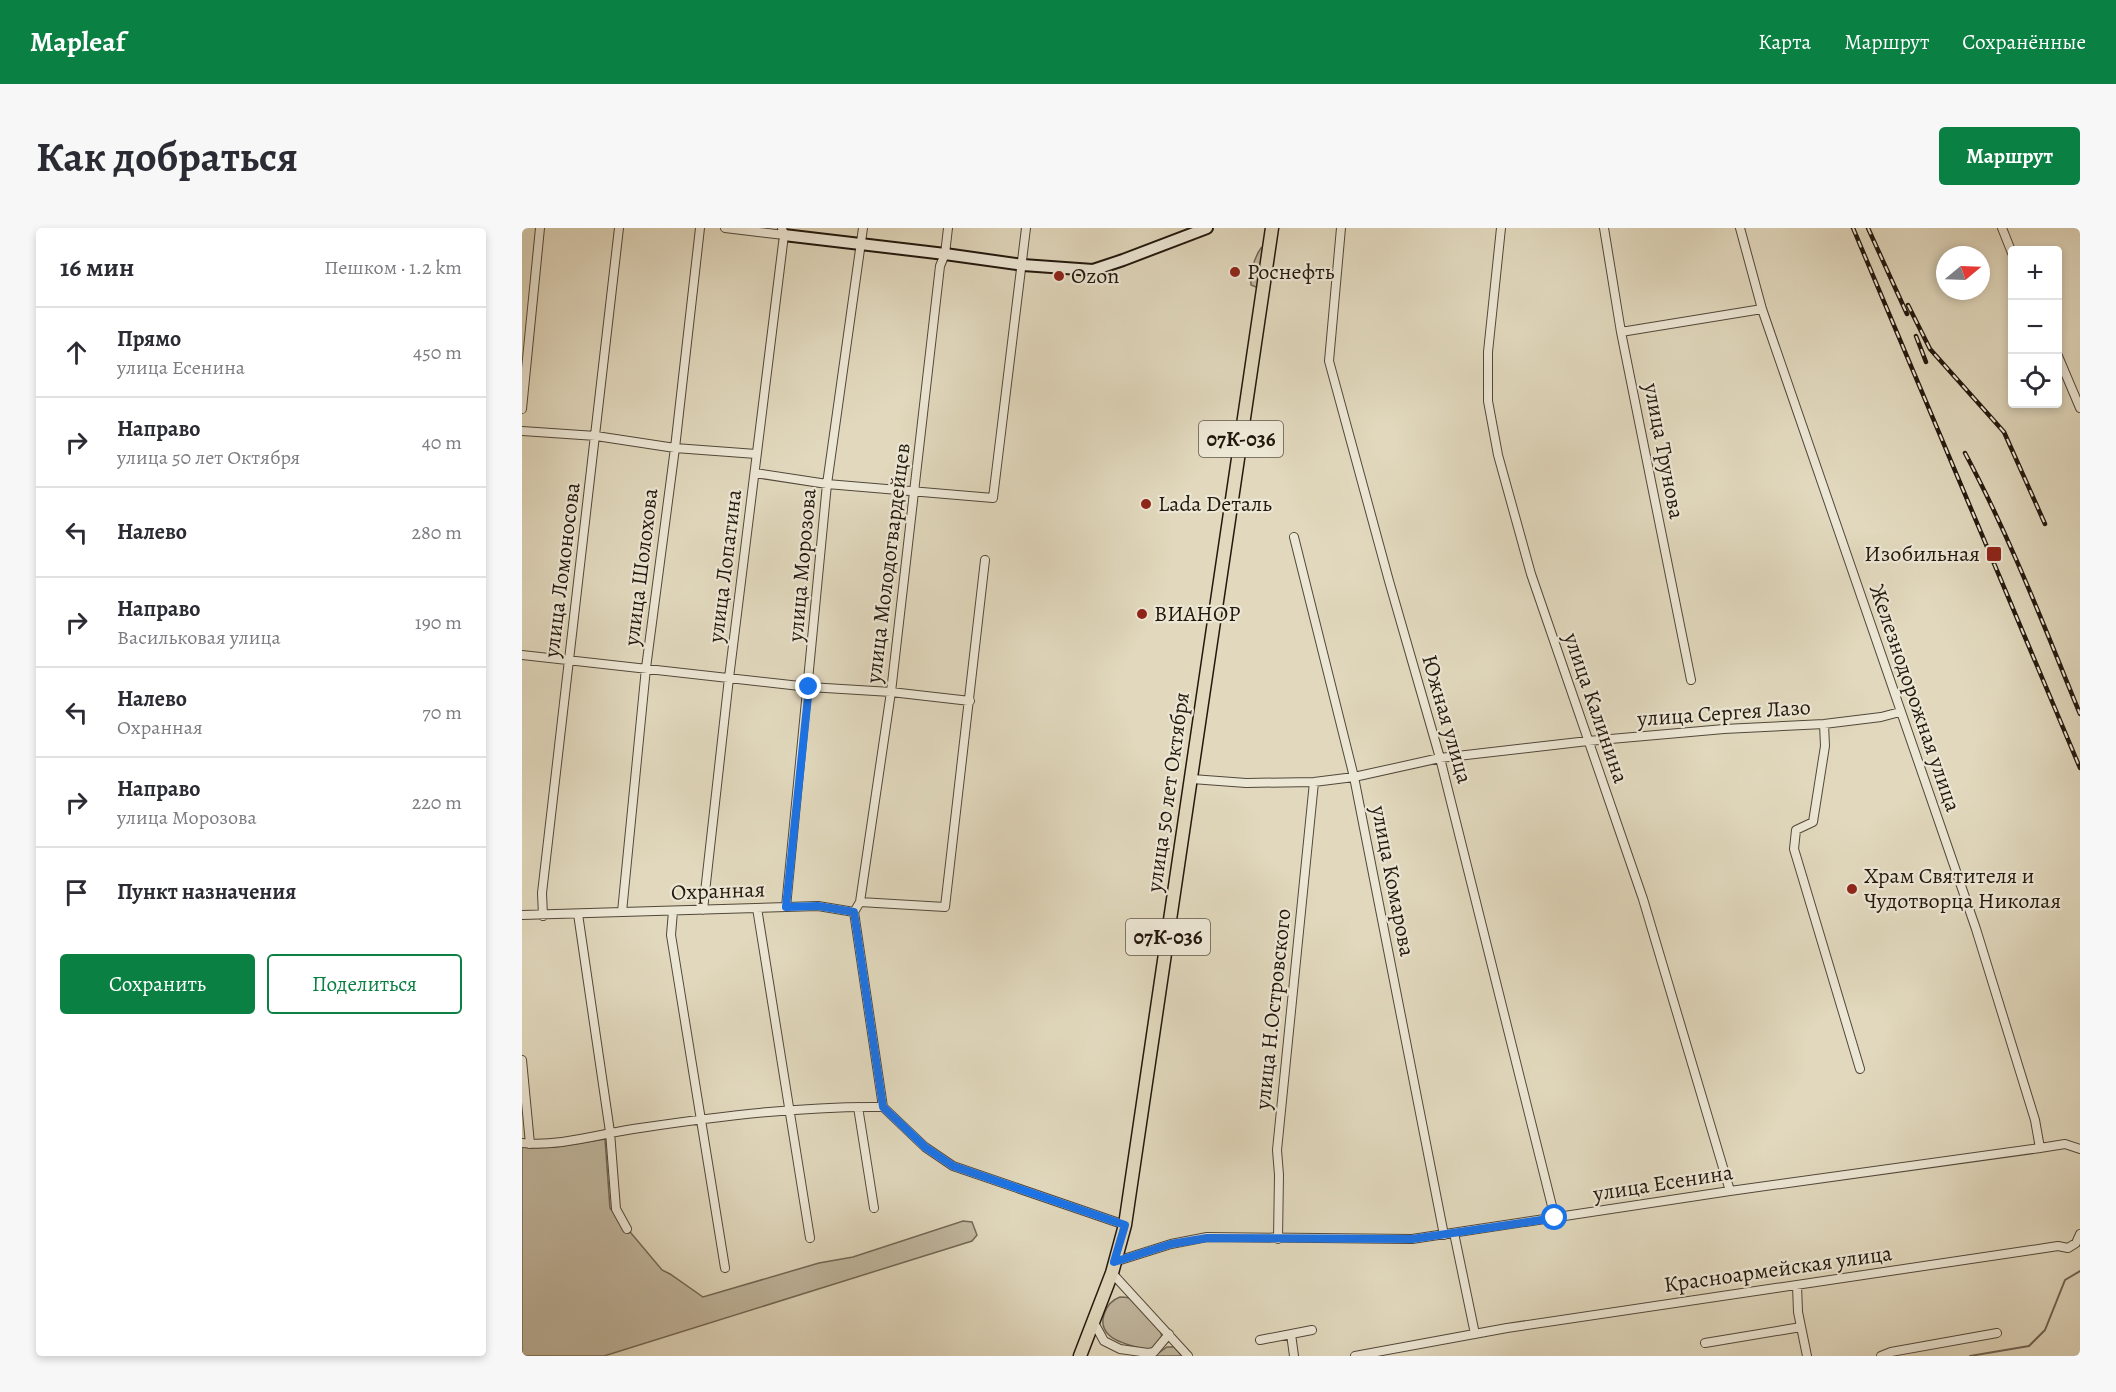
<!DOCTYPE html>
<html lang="ru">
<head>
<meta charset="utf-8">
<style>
  body { margin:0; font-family:Alegreya,serif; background:#f7f7f7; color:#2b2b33 }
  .controls { position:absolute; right:18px; top:18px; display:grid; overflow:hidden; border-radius:6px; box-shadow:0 3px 9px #0003 }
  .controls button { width:54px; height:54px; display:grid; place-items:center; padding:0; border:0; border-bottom:2px solid #e1e1e2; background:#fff; color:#2b2b33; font:30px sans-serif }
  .compass { position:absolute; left:1414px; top:18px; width:54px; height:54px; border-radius:50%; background:#fff; box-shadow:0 3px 9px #0003; rotate:71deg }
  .stop { position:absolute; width:18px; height:18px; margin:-14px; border:4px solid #1a73e8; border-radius:50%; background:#fff }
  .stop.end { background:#1a73e8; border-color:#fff; box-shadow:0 2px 6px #0008 }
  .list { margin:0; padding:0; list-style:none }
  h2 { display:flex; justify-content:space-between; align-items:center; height:78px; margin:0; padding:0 24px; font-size:26px }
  h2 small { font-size:20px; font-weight:400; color:#7c7c81 }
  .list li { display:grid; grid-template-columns:39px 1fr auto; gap:18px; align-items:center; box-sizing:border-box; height:90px; padding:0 24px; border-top:2px solid #e1e1e2 }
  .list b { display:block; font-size:22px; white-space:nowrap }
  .list p { margin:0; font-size:20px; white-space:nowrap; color:#7c7c81 }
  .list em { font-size:20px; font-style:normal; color:#7c7c81 }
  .actions { display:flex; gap:12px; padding:18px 24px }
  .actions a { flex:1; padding:14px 0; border:2px solid #0b8043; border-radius:6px; text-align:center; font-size:21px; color:#0b8043 }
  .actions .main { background:#0b8043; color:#fff }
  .icon { flex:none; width:33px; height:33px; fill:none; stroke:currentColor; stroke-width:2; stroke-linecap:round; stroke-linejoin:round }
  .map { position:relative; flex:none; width:1558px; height:1128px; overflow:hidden; border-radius:6px }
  header { display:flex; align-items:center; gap:36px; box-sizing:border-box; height:84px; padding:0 30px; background:#0b8043; color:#fff }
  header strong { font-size:28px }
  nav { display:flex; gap:33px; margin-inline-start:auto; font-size:21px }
  .intro { display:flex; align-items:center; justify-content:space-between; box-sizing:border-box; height:144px; padding:0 36px }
  h1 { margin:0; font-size:42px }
  .button { padding:15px 27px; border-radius:6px; background:#0b8043; color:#fff; font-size:21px; font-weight:700 }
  main { display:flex; gap:36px; padding:0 36px }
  aside { flex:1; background:#fff; border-radius:6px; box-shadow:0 3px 9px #0003 }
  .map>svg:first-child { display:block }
  .green { fill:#c1b79f; stroke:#726856; stroke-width:1.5 }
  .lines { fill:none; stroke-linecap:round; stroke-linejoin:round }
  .stream { stroke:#6e6454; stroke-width:2 }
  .street-casing { stroke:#52483a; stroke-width:10 }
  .secondary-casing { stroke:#23180e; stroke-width:14 }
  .primary-casing { stroke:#23180e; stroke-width:15 }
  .street { stroke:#ece6d4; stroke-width:8 }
  .secondary { stroke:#ece6d4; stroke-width:10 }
  .primary { stroke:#e1d8bd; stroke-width:12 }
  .rail-casing { stroke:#23180e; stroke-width:4.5 }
  .rail { stroke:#ece6d4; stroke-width:2; stroke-dasharray:7; stroke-linecap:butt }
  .route { stroke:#1a73e8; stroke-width:8 }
  .poi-dot { fill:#8f2418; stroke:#ece6d4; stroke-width:2 }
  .labels { text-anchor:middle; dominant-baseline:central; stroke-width:4.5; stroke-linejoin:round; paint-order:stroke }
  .shield { fill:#ece6d4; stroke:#5f5649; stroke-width:1.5 }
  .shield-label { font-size:21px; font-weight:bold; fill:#23180e }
  .poi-label { font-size:22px; fill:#23180e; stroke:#ece6d4; text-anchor:start }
  .street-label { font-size:22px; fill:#23180e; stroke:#ece6d4 }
</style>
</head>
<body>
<header>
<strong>Mapleaf</strong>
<nav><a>Карта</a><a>Маршрут</a><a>Сохранённые</a></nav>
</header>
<div class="intro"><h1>Как добраться</h1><a class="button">Маршрут</a></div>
<main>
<aside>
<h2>16 мин<small>Пешком · 1.2 km</small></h2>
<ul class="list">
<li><svg class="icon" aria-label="ahead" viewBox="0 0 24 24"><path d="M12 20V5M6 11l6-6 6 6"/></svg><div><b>Прямо</b><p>улица Есенина</p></div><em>450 m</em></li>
<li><svg class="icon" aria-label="right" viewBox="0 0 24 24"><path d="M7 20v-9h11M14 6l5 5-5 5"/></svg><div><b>Направо</b><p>улица 50 лет Октября</p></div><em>40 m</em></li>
<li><svg class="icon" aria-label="left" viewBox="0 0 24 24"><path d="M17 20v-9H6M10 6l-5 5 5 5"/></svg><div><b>Налево</b></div><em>280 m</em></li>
<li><svg class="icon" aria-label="right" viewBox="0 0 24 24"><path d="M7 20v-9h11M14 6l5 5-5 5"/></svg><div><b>Направо</b><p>Васильковая улица</p></div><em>190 m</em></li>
<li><svg class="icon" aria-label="left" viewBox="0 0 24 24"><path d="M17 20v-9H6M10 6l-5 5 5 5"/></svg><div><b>Налево</b><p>Охранная</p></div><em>70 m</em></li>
<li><svg class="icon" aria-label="right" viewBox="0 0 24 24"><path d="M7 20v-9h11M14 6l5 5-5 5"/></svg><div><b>Направо</b><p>улица Морозова</p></div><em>220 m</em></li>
<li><svg class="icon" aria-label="arrive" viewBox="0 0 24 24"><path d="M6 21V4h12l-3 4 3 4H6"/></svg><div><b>Пункт назначения</b></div></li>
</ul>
<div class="actions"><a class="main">Сохранить</a><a>Поделиться</a></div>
</aside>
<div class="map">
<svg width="1558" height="1128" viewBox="0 0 1558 1128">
  <rect width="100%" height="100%" fill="#e1d8bd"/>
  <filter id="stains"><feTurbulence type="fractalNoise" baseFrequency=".00333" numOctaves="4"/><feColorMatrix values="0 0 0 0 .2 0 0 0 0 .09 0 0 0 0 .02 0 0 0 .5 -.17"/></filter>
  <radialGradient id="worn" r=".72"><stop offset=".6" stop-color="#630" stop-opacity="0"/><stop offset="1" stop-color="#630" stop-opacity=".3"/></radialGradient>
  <path class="green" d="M742,19L736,59H734L729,57C728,45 732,30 739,20Z
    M83,911L88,980L140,1042L148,1046L181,1069L297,1035L331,1029L441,993L450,994L455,1007L450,1013L82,1128H0V915L6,920L34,919Z
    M598,1069C601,1069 604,1069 607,1070C613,1073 637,1099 639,1105C641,1111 636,1118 630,1120C623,1124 592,1113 587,1107C574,1095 584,1074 598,1069Z
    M645,1119H652L660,1128H632Z"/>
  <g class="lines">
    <path class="stream" d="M1448,1128L1507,1118L1523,1102L1543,1052L1558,1043"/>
    <defs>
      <path id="street" d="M203,0L262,7
        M819,0L807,133L867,353L918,530L1033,990
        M979,0L966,124V173L976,227L1009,346L1121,671L1208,963
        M1082,0L1099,104L1169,452
        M1218,0L1240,81L1454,701L1513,892L1518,920
        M1480,0L1490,25
        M1099,104L1240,81
        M1536,128L1558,180
        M0,181L18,0
        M0,203L74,208L153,220L234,226
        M233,245L305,256L471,270L504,0
        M772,309L832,549L922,1007
        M0,427L287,459L369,464L448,473
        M1302,496L1303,518L1291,594L1274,602L1272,621L1338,841
        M670,551L724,555L792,554L832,549L918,530L1066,513L1202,501L1302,496L1359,489L1378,484
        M338,674L369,464L418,38L423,26L426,0
        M264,679L305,256L341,0
        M235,680L288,1010
        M181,682L207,450L262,7L260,0
        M151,683L149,707L203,1040
        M100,684L124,440L153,220L178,0
        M332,684L361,879L403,919L431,938L603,997
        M56,686L88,904L94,981L105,1001
        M0,687L296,678L332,684L338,674L423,679L463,332
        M21,688L20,665L97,0
        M0,832L8,916
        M336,879L352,980
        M0,915C39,919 80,905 118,900C199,888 280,878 361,879
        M932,1005L953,1106
        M756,1011L757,947L755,922L792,554
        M592,1034L649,1016L685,1009L890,1011L1208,963L1518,920L1543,916L1558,921
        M590,1045L666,1128
        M1275,1057L1276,1084L1285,1128
        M571,1093L582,1113L598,1121L626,1125L632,1124L647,1106
        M769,1106L772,1128
        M738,1112L790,1102
        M1183,1115L1279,1099
        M833,1128L985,1100L1523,1020L1536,1018L1546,1020L1554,1015L1558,1006
        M1359,1128L1369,1124L1475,1105"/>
      <path id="secondary" d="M262,7L423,26L501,37L571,42L601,32L685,0"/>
      <path id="primary" d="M558,1128L590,1045L603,997L750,0"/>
    </defs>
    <use href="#street" class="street-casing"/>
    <use href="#secondary" class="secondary-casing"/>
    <use href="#primary" class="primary-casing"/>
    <use href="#street" class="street"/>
    <use href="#secondary" class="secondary"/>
    <use href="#primary" class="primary"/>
    <defs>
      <path id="rail" d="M1331,0L1558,540
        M1346,0L1385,86
        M1386,77L1408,121L1482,204L1523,296
        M1394,108L1404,134
        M1443,225C1488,309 1522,398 1558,486"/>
    </defs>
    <use href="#rail" class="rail-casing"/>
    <use href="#rail" class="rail"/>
  </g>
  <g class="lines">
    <path class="route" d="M287,459L264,679L296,678L332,684L361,879L403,919L431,938L603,997L592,1034L649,1016L685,1010L890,1011L1033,990"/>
  </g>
  <g class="poi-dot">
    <circle cx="713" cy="44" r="6"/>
    <circle cx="537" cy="48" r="6"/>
    <circle cx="624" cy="276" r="6"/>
    <rect x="1464" y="318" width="16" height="16" rx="3"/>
    <circle cx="620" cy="386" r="6"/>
    <circle cx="1330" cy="661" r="6"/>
  </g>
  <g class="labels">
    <g class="shield">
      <rect x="677" y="193" width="84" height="36" rx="4.5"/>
      <rect x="604" y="691" width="84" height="36" rx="4.5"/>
    </g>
    <g class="shield-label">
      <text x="719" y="211">07К-036</text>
      <text x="646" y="709">07К-036</text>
    </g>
    <g class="poi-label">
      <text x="725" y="44">Роснефть</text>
      <text x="549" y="48">Ozon</text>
      <text x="636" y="276">Lada Dеталь</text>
      <text x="1458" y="326" text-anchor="end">Изобильная</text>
      <text x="632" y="386">ВИАНОР</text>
      <text x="1342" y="648">Храм Святителя и<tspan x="1342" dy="25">Чудотворца Николая</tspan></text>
    </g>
    <g class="street-label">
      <text transform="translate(1142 223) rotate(79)">улица Трунова</text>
      <text transform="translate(366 335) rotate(-83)">улица Молодогвардейцев</text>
      <text transform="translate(280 337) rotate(-85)">улица Морозова</text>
      <text transform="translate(203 338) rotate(-83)">улица Лопатина</text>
      <text transform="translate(119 339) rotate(-83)">улица Шолохова</text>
      <text transform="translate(40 342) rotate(-83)">улица Ломоносова</text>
      <text transform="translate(1393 470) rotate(71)">Железнодорожная улица</text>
      <text transform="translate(1074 480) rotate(71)">улица Калинина</text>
      <text transform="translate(1202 485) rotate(-4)">улица Сергея Лазо</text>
      <text transform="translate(925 491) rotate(74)">Южная улица</text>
      <text transform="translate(646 564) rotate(-82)">улица 50 лет Октября</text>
      <text transform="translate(871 653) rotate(79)">улица Комарова</text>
      <text transform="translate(196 663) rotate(-2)">Охранная</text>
      <text transform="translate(751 781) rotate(-84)">улица Н.Островского</text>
      <text transform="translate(1141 955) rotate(-9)">улица Есенина</text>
      <text transform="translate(1256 1041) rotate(-8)">Красноармейская улица</text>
    </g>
  </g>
  <rect width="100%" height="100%" filter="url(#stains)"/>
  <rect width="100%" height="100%" fill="url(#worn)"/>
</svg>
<div class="controls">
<button>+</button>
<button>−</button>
<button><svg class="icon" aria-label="locate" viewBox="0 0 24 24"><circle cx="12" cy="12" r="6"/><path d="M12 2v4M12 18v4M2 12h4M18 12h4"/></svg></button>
</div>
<svg class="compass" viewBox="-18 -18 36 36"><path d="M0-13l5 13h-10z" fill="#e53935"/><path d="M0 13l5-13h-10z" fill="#7c7c81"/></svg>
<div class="stop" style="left:1033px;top:990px"></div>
<div class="stop end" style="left:287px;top:459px"></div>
</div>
</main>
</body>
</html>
